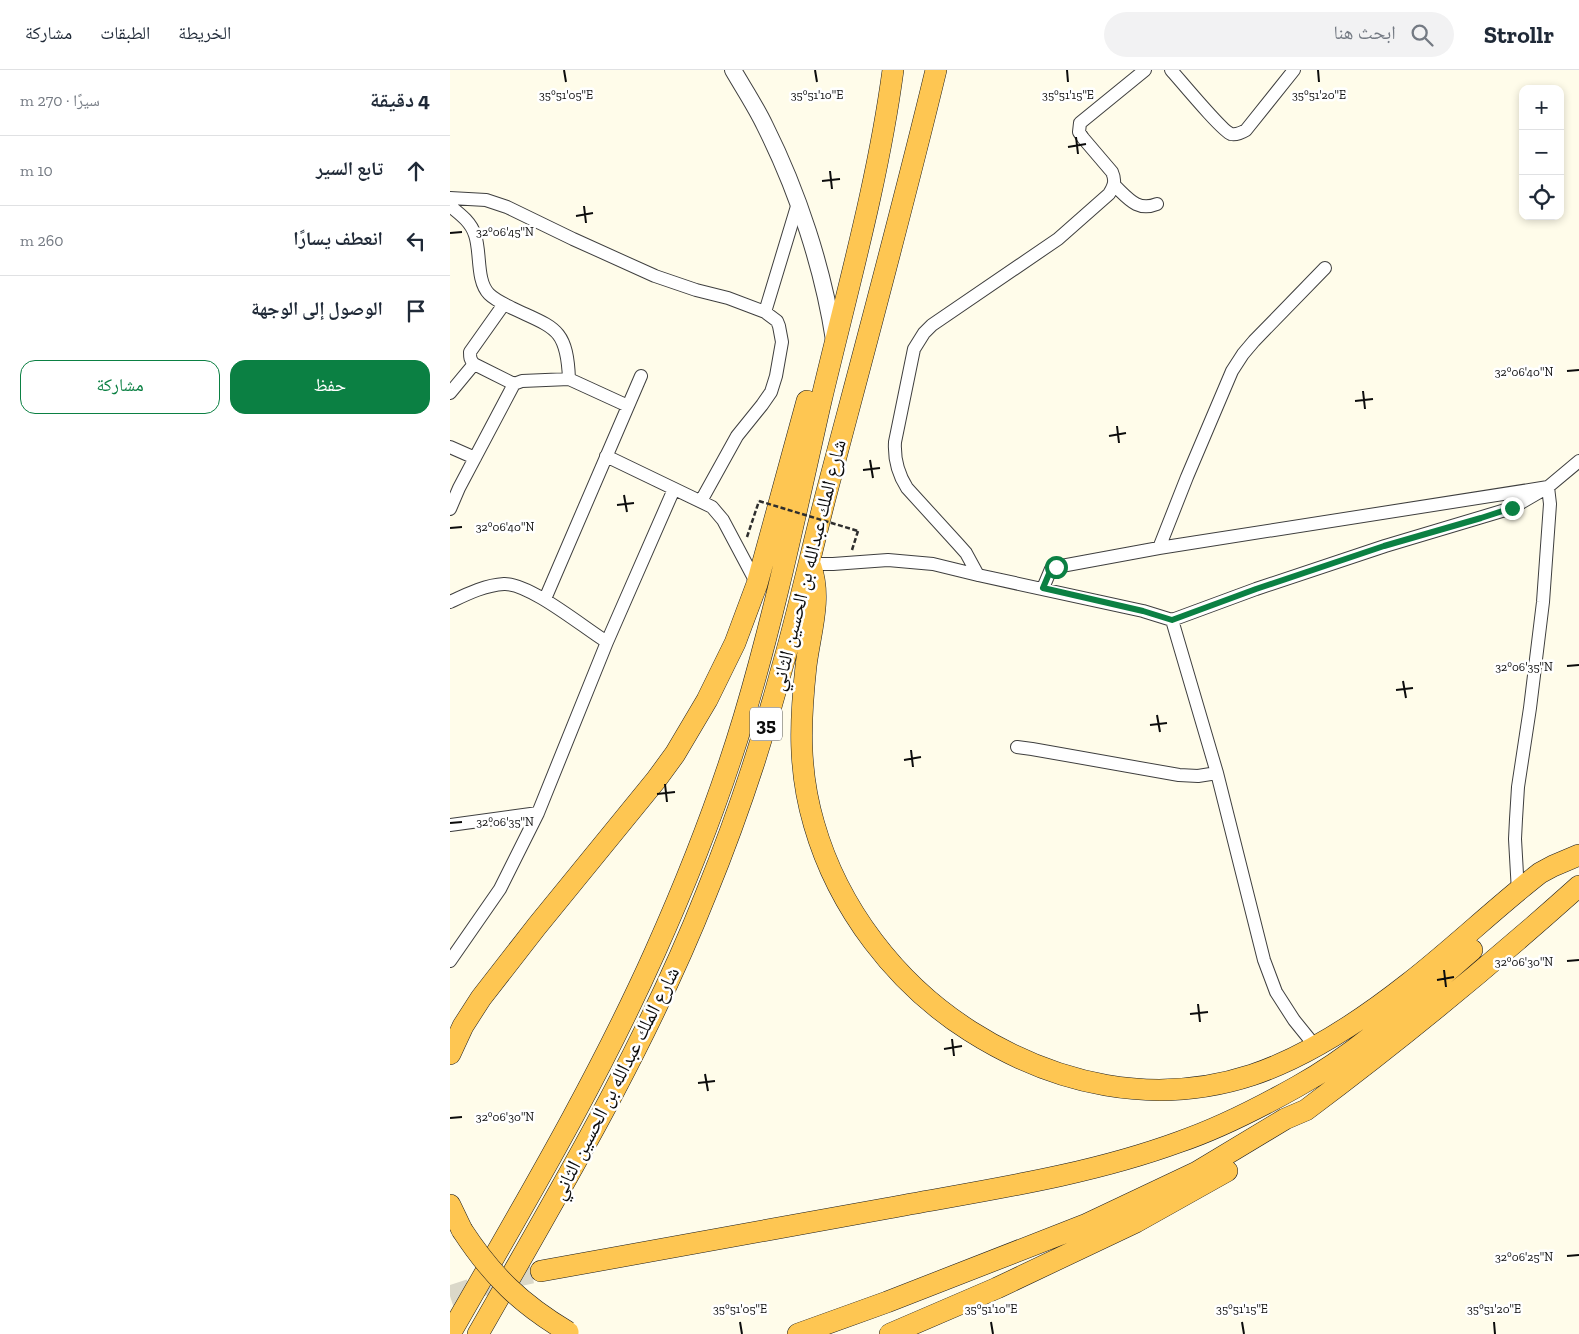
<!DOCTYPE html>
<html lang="ar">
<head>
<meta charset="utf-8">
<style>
  body { margin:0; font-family:"Zilla Slab","Noto Naskh Arabic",serif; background:#f2f2f3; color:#1f2937; direction:rtl }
  .controls { position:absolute; right:15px; top:15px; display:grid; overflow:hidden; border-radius:10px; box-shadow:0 2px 8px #0003 }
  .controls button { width:45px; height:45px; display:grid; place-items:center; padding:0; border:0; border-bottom:1px solid #e0e1e3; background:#fff; color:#1f2937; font:25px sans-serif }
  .stop { position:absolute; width:15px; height:15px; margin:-11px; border:4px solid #0b8043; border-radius:50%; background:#fff }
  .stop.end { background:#0b8043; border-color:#fff; box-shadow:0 1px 5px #0008 }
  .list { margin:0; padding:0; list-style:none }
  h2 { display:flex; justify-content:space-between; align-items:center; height:65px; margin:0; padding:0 20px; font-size:21px }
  h2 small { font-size:16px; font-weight:400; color:#747a83 }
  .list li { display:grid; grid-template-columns:32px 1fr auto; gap:15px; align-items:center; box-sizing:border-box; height:70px; padding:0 20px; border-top:1px solid #e0e1e3 }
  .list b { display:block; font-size:19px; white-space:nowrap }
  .list em { font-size:16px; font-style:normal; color:#747a83 }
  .actions { display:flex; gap:10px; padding:15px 20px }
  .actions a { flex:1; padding:11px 0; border:1px solid #0b8043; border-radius:15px; text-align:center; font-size:18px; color:#0b8043 }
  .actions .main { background:#0b8043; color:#fff }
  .icon { flex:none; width:28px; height:28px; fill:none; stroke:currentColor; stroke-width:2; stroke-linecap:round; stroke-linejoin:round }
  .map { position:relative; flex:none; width:1129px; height:1264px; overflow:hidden; direction:ltr }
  header { display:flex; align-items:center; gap:30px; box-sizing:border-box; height:70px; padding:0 25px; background:#fff; border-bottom:1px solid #e0e1e3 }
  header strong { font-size:24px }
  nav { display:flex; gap:28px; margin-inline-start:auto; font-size:18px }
  .search { width:350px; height:45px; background:#f2f2f3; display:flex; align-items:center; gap:12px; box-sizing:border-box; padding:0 18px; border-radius:28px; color:#747a83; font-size:19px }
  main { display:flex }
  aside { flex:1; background:#fff }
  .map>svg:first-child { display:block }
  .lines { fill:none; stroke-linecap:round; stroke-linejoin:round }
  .trunk-tunnel { stroke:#dbd8c9; stroke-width:21; stroke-dasharray:21 11; stroke-linecap:butt }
  .minor-casing { stroke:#3f3f3f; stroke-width:14 }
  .tertiary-casing { stroke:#3f3f3f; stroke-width:18 }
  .trunk-casing { stroke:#1d1d1d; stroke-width:22 }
  .path { stroke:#2e2e2e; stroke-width:2.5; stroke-dasharray:5 2.5; stroke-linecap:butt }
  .minor { stroke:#fff; stroke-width:12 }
  .tertiary { stroke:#fff; stroke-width:16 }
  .trunk { stroke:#fec652; stroke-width:21 }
  .trunk-bridge-casing { stroke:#1d1d1d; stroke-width:22; stroke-linecap:butt }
  .path-bridge { stroke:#2e2e2e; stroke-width:2.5; stroke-dasharray:5 2.5; stroke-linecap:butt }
  .trunk-bridge { stroke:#fec652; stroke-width:21 }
  .route { stroke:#0b8043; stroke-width:6 }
  .ticks { fill:none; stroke:#0c0c0c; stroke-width:2 }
  .labels { text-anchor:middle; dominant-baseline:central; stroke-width:5; stroke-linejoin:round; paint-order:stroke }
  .shield { fill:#fff; stroke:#555; stroke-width:1 }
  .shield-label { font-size:19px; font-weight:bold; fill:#0c0c0c }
  .street-label { font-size:20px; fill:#0c0c0c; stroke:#fff }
  .ticks-label { font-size:12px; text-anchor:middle; fill:#0c0c0c; stroke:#fff; stroke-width:5; stroke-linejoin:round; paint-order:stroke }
</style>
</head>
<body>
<header>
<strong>Strollr</strong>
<div class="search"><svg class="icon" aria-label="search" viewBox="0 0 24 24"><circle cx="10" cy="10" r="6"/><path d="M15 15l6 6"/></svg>ابحث هنا</div>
<nav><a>الخريطة</a><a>الطبقات</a><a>مشاركة</a></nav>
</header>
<main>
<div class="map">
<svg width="1129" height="1264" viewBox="0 0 1129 1264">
  <rect width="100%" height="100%" fill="#fffcea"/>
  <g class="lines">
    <path class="trunk-tunnel" d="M0,1226L50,1210L91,1201"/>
    <defs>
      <path id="minor" d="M721,0C730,10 772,61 781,64C786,65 791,63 796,60L844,0
        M664,115C678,128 687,142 707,134
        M0,128L36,130L57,137L123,169L205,206L246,220L278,228L315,242L327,251L329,256L332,272L326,306L321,322L312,335L287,366L251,431
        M0,136C10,144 21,152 25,165C31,182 26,211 39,224C45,230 54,234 62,238C104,258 117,257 119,309
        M875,198L804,271L793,284L782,301L737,407L709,478L1098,417L1100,434L1093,532L1080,638L1068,717L1066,749L1065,769L1068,822
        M54,234L20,282C20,287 20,290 24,294L64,314
        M315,242L348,133
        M0,323L24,294
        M0,377L25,388
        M156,386L262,437L273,450L307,514
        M0,439L9,418L64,314L72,311L119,309L178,336
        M358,491L370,494H383L438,490L483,494L528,505L693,541L722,550L806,519L935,476L1062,438L1098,417L1129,391
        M528,505L516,483L508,474L457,418C448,404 444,389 445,372L464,279L474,263L482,255L608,169L659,124C664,116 666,111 662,102L633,68L629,62L630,53L695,0
        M593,518L601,499L606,497L709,478
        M95,529L191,306
        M0,532C17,524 35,515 54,514C80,513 134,558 157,572
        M722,550L767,703L814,890L826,922L844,950L865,976
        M567,677L582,679L729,705L748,706L767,703
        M0,755L88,743
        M0,891L50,819L88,743L157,572L224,419"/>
      <path id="tertiary" d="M283,0C294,19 306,37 315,56C348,122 373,198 384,270"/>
      <path id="trunk" d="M361,497C372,529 360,563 356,596C350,651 348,700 364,754C388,838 446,914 520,961C605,1015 704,1037 802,1005C859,986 912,950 959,913C1004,878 1045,838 1090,803L1103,796L1129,785
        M0,984L13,956L31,928L87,856L206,710L225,684L257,630L285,573L307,514L357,331
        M0,1135L12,1160
        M91,1201C207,1181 323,1160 439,1138C536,1120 636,1106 729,1072C770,1058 809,1038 848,1016C913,980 966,928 1022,880
        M0,1264C72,1138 146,1014 205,882C239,806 270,727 294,647C325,543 347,437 371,331C397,221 428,112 443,0
        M28,1264C110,1120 195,978 256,824C285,753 310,679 330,605C348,544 361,482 377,421C414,281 452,141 486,0
        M348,1264L437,1232L637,1154L747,1102L835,1049L856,1040C951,969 1041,895 1129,816
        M440,1264L547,1218L686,1152L777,1101"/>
    </defs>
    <use href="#minor" class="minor-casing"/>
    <use href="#tertiary" class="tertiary-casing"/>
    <use href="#trunk" class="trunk-casing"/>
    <path class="path" d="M297,467L309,431
      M402,480L408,461"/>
    <use href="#minor" class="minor"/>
    <use href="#tertiary" class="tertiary"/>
    <use href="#trunk" class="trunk"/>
    <defs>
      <path id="trunk-bridge" d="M12,1160C42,1206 71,1234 118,1262"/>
    </defs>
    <use href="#trunk-bridge" class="trunk-bridge-casing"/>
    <path class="path-bridge" d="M309,431L408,461"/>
    <use href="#trunk-bridge" class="trunk-bridge"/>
  </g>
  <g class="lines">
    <path class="route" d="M606,497L601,499L593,518L693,541L722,550L806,519L934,476L1031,448L1062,438"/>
  </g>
  <path class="ticks" d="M114,0L116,12M365,0L367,12M617,0L618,12M868,0L869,12M626,67L628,84M618,77L636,74M380,101L382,119M372,111L390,109M134,136L136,153M126,146L143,143M0,163L12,162M1117,301L1129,300M913,321L915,339M905,331L923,329M667,356L669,373M659,366L676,363M420,390L423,408M413,400L430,398M174,425L177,442M167,435L184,433M0,458L12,457M1117,596L1129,595M953,611L956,628M946,620L963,618M707,645L710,662M700,655L717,653M461,680L463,697M454,690L471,687M215,714L217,732M207,724L225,722M0,753L12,752M1117,891L1129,890M994,900L996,917M987,910L1004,907M748,934L750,952M740,944L758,942M502,969L504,986M494,979L512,976M255,1004L258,1021M248,1013L265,1011M0,1048L12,1047M1117,1186L1129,1185M290,1252L292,1264M541,1252L543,1264M792,1252L794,1264M1044,1252L1045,1264"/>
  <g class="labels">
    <rect class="shield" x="300" y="637.5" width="32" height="33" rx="4"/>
    <g class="shield-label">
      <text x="316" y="654">35</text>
    </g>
    <g class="street-label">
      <text transform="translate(358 495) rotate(-76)">شارع الملك عبدالله بن الحسين الثاني</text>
      <text transform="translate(165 1013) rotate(-63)">شارع الملك عبدالله بن الحسين الثاني</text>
    </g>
  </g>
  <g class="ticks-label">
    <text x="116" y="29">35°51'05"E</text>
    <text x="367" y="29">35°51'10"E</text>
    <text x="618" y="29">35°51'15"E</text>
    <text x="869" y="29">35°51'20"E</text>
    <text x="55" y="166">32°06'45"N</text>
    <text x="1074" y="306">32°06'40"N</text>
    <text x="55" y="461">32°06'40"N</text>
    <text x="1074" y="601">32°06'35"N</text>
    <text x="55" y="756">32°06'35"N</text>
    <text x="1074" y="896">32°06'30"N</text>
    <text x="55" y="1051">32°06'30"N</text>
    <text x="1074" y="1191">32°06'25"N</text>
    <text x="290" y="1243">35°51'05"E</text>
    <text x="541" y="1243">35°51'10"E</text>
    <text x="792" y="1243">35°51'15"E</text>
    <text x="1044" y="1243">35°51'20"E</text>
  </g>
</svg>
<div class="controls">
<button>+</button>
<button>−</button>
<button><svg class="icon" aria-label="locate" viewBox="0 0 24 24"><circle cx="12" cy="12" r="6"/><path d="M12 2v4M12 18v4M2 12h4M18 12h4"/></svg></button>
</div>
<div class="stop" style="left:606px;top:497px"></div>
<div class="stop end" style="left:1062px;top:438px"></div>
</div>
<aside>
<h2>4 دقيقة<small>سيرًا · 270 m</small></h2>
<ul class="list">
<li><svg class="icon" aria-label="ahead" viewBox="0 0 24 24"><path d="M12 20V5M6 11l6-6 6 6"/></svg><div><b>تابع السير</b></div><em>10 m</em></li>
<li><svg class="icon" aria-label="left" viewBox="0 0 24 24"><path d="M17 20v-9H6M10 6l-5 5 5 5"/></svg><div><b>انعطف يسارًا</b></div><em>260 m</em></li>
<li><svg class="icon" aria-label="arrive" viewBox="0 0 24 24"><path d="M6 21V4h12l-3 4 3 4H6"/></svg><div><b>الوصول إلى الوجهة</b></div></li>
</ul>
<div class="actions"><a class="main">حفظ</a><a>مشاركة</a></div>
</aside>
</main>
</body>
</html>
